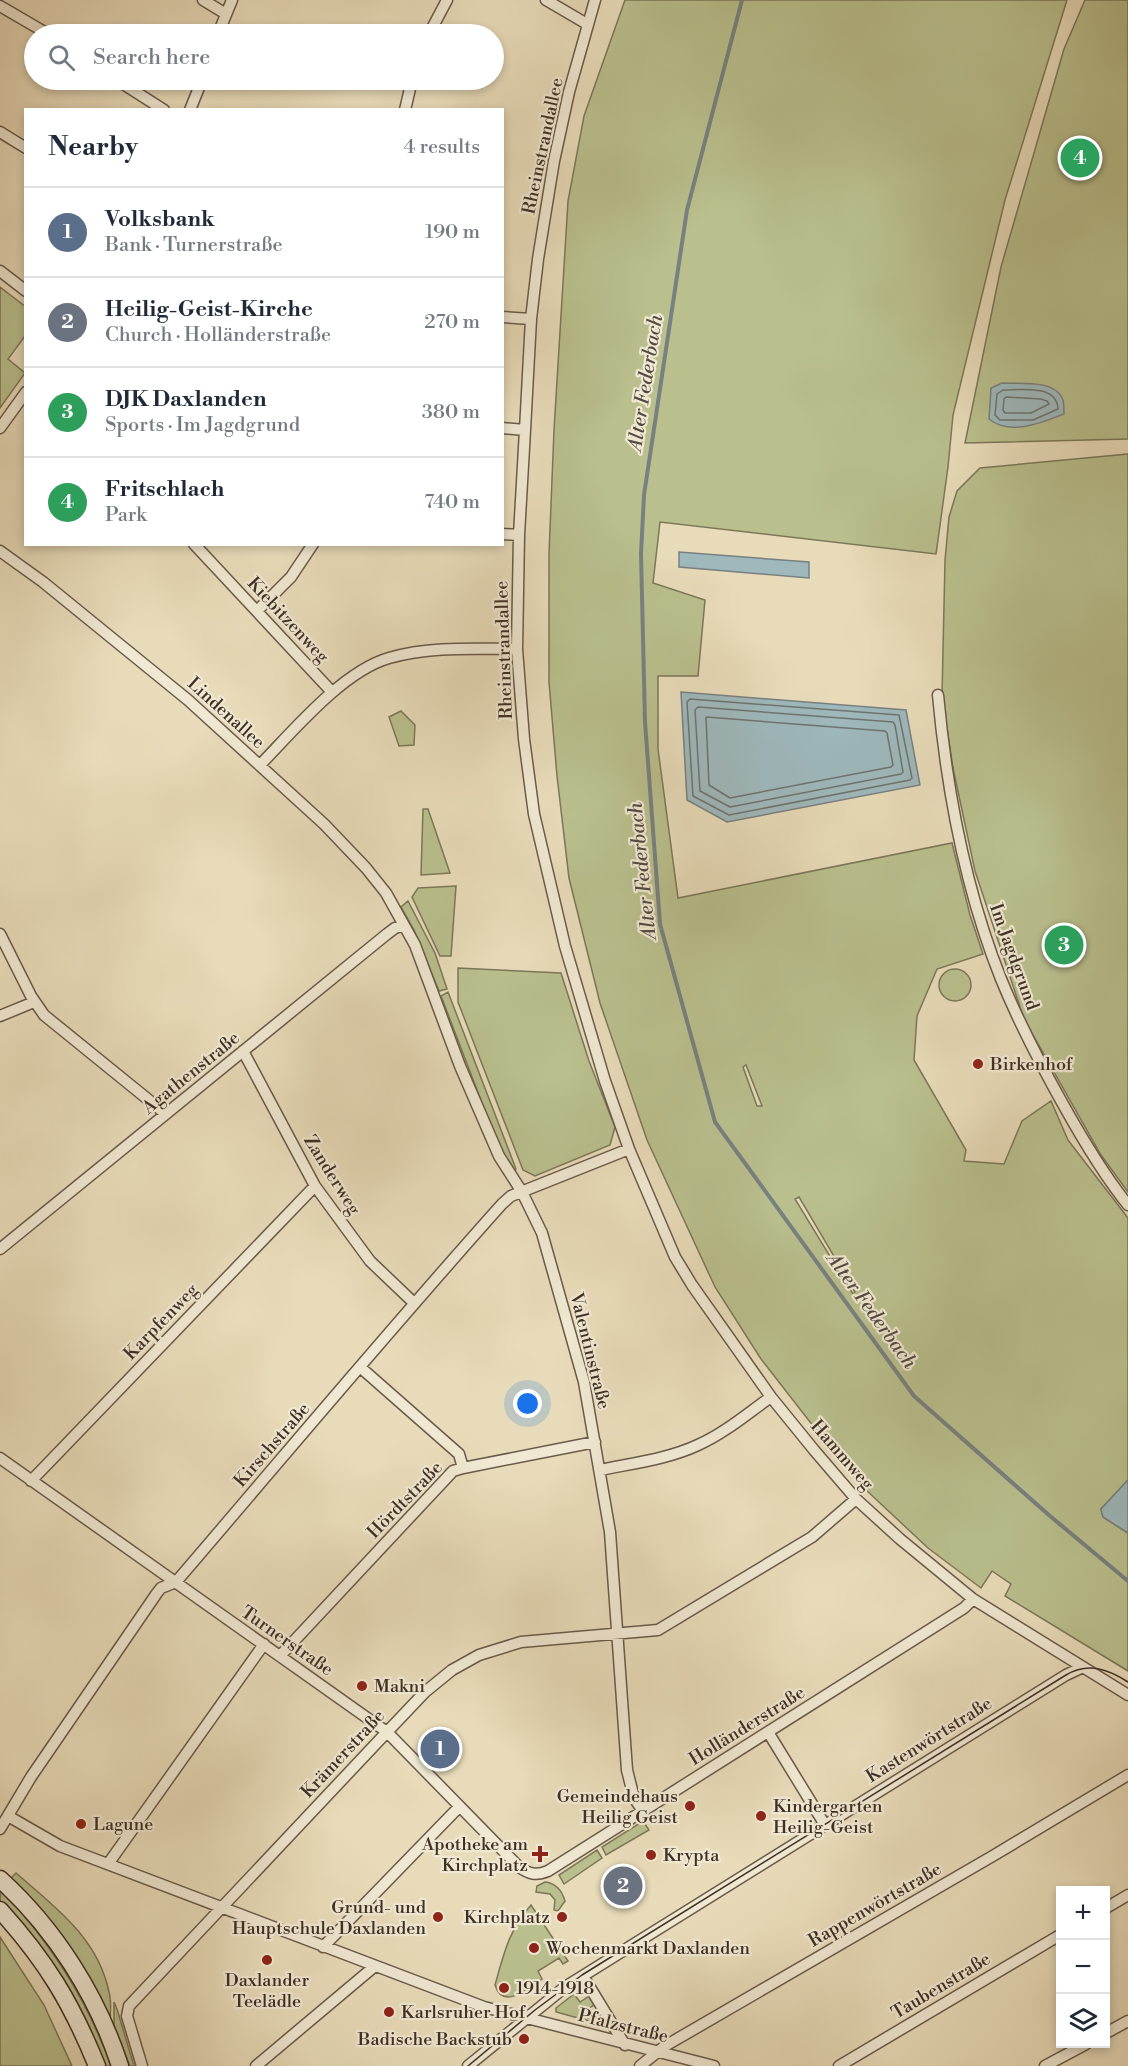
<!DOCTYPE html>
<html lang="en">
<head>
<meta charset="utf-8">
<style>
  body { margin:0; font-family:"Libre Bodoni",serif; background:#f2f2f3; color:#1f2937 }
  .controls { position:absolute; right:18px; bottom:18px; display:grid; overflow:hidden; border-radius:0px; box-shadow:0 3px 9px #0003 }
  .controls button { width:54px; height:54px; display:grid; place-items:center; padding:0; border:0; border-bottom:2px solid #e0e1e3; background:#fff; color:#1f2937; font:30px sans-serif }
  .you { position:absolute; left:528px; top:1404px; width:21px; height:21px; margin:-15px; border:4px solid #fff; border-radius:50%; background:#1a73e8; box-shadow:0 0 0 9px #1a73e833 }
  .badge { display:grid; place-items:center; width:39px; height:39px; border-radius:50%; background:#8f2418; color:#fff; font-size:20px; font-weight:700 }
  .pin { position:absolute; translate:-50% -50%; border:3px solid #fff; box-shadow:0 2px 6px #0006 }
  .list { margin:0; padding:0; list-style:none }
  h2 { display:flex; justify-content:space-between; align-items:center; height:78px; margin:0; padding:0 24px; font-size:26px }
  h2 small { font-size:20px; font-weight:400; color:#747a83 }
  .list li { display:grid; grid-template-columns:39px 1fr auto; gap:18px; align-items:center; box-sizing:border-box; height:90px; padding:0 24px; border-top:2px solid #e0e1e3 }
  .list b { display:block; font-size:22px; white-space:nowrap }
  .list p { margin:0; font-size:20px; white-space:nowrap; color:#747a83 }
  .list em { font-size:20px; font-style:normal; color:#747a83 }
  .icon { flex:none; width:33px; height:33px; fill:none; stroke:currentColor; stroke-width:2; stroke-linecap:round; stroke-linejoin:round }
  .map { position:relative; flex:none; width:1128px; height:2066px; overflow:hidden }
  .search { position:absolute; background:#fff; box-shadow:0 3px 9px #0003; left:24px; top:24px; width:480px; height:66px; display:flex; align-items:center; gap:15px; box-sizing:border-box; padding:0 21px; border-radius:33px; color:#747a83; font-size:22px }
  .panel { position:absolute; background:#fff; box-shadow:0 3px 9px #0003; left:24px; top:108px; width:480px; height:438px; border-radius:0px }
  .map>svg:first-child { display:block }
  .green { fill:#b9bf8d; stroke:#7c7759; stroke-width:1.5; fill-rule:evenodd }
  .water { fill:#9eb8bc; stroke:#788180; stroke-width:1.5 }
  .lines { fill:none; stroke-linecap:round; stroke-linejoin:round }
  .shore { stroke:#6e7470; stroke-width:1.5 }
  .stream { stroke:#788180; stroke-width:4 }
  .street-casing { stroke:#695a4a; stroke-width:13 }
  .secondary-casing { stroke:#3f2f25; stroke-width:19 }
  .street { stroke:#f0e8d2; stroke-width:10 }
  .secondary { stroke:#f0e8d2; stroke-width:16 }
  .tram { stroke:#3f2f25; stroke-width:1.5 }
  .poi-dot { fill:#8f2418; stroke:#f0e8d2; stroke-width:2 }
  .labels { text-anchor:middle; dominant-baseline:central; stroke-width:4.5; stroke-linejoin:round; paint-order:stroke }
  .street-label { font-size:18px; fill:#3f2f25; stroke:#f0e8d2 }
  .poi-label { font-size:18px; fill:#3f2f25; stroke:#f0e8d2; text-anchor:start }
  .water-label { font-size:20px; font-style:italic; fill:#524a43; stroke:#f0e8d2 }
</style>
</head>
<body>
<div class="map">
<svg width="1128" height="2066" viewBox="0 0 1128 2066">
  <rect width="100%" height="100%" fill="#e8dbb9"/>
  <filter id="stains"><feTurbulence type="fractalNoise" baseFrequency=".00333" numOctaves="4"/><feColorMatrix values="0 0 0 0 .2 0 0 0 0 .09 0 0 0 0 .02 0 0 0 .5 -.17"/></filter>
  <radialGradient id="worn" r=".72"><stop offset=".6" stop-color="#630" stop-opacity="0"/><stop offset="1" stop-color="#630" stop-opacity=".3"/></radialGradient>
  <path class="green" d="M625,0H1067L1005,200L953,415L948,467L936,554L660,522L653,583L705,600L698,676H658V749L678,898L952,843L970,915L983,954L937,969L917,1016L914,1060L966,1150L964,1161L1004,1164L1022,1121L1051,1101L1068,1140L1128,1218V1480L1101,1509L1103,1517L1128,1533V1671L1005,1596L1011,1584L992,1571L981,1588L928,1548L865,1489L817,1431L761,1359L715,1287L647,1140L600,1003L569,878L557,776L549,682V554L554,430L568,201L584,116ZM746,1065L762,1106H757L743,1067ZM799,1197L855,1292L853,1294L795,1199Z
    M1085,0H1128V439L965,443L1001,267L1064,49Z
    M0,287L26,307L25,336L8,359L25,373L0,408Z
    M1128,454V1192L1101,1155L1024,1019L975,871L953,768L942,696L945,560L949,517L957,491L980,468Z
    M401,711L415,725L414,745L399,746L389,717Z
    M423,809H428L450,873L421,875Z
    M456,886L451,956H440L412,897L418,888Z
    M408,901L435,953L447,989L439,991L414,930L401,907Z
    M458,968L561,973L589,1061L615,1127L610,1145L535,1176L523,1170L458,1002Z
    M939 985a16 16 0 1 1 32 0a16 16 0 1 1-32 0Z
    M448,992L516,1169L513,1172L497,1142L441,996Z
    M643,1821L649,1830L606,1855L602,1847Z
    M597,1850L602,1858L564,1884L559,1875Z
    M16,1873C55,1907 98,1938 109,1992C112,2002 110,2015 110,2025L10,1879Z
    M545,1882C556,1883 562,1891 565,1901L558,1911L554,1910L555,1900L550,1894L536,1892L537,1886Z
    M1,1888C50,1944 86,1996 111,2066H102L0,1903Z
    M531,1905L568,1961L563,1964L559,1958L538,1971L542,1979C528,1988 503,2011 495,1985C504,1953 509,1930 531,1905Z
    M0,1937L44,2005L72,2066H0Z
    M574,1994L580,2002L589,1996L594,2005L588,2009L591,2014L597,2010L600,2015L594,2018L597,2023L603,2020L607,2026L556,2012V2008Z
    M114,2002L117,2009L134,2066H130L114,2026Z"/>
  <path class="water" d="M1002,383C1019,384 1056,379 1063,400C1064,404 1064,410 1064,414C1041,423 1010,436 989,419L991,388Z
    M679,552L809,562V578L679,567Z
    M681,692L906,710L920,785L727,822L687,800Z
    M1128,1480V1533L1103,1517L1101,1509Z"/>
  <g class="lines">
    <path class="shore" d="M1003,390C1021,390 1057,384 1058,409L1033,420H1000L995,415L997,394Z
      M1006,397L1041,399L1047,401L1049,404L1031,413H1005L1003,410L1004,399Z
      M690,699L899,715L912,778L910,780L729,815L693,796L687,702Z
      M698,707L893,722L895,725L903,772L901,774L730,807L700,791L695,710Z
      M706,717L885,731L887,733L893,765L891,767L730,798L709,785Z"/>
    <path class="stream" d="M742,0L687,210L644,495L641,554L645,722L660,924L715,1122L914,1396L1050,1516L1128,1581"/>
    <defs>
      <path id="street" d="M203,0L226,14
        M546,0L587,24
        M595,0L569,92L554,161L538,259L531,319L525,430L519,535L517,649L524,739L534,814L565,946L605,1081L629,1149L675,1257L692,1285L771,1397L814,1450L856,1499L900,1539L973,1599L1128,1695
        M0,6L48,34
        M218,34L232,0
        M429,34L447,0
        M117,80L164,110
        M190,110L202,80
        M405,110L412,80
        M0,132L26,148
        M0,271L26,291
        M502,317L531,319
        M0,428L26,392
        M502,428L525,430
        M502,534L519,535
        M194,544L332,692
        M0,551L43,582L188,700L324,824L366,868L386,893L415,945L460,1066L499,1156L522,1192L542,1233L584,1382L610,1532L627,1770L634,1798L643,1811
        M258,610L291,577L313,544
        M938,695C947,792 965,889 1001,979C1019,1023 1041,1065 1064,1106C1083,1140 1103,1174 1128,1205
        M260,765C293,731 343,671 389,658C430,646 475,649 517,649
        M0,934L31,996L44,1015L166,1114
        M0,1016L34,1002
        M243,1051L315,1186L370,1261L413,1302
        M0,1249L387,934L395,928L404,925
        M360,1367L459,1454L463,1468
        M0,1458L387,1732L519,1867C529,1874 536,1876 548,1871L964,1608L973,1599
        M600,1470C634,1463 668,1459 698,1445C725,1433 748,1413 771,1397
        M31,1481L315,1186
        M280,1656L453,1471L463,1468L595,1442
        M768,1732L825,1825
        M8,1816L60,1846L484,2007L714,2066
        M0,1829L31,1777L157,1593L161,1588L176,1582C284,1456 391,1328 502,1204L511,1196L629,1149
        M108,1864L264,1644
        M1106,1908L1128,1895
        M323,1947L459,1807
        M583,1976L625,2045
        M1106,2033L1128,2021
        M142,2066L127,2016L129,2006L387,1732L425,1692L452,1670L479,1655L521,1642L658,1630L812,1537L856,1499
        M256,2066L375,1966
        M468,2066L565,1987L1066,1675L1083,1667
        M640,2066L665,2046L991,1857L1128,1775
        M839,2066L1060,1935
        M1045,2066L1086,2044"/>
      <path id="secondary" d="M0,1879C55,1929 97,1995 120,2066
        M0,1910C46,1961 71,2002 97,2066"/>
    </defs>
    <use href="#street" class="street-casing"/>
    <use href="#secondary" class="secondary-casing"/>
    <use href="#street" class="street"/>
    <use href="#secondary" class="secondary"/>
    <path class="tram" d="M468,2066L535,2010L582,1975L1066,1675C1088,1662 1108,1669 1128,1682"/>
  </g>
  <g class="poi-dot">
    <circle cx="978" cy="1064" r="6"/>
    <circle cx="362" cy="1686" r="6"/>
    <circle cx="690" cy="1806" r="6"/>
    <circle cx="761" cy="1816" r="6"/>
    <circle cx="81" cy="1824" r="6"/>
    <path d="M537 1845h6v6h6v6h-6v6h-6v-6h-6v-6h6z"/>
    <circle cx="651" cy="1855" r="6"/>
    <circle cx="438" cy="1917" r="6"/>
    <circle cx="562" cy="1917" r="6"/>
    <circle cx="534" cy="1948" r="6"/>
    <circle cx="267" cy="1960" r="6"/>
    <circle cx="504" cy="1988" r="6"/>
    <circle cx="389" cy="2012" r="6"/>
    <circle cx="524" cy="2039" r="6"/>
  </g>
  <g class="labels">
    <g class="street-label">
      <text transform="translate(543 146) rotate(-78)">Rheinstrandallee</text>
      <text transform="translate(288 620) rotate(47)">Kiebitzenweg</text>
      <text transform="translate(504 650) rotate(-92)">Rheinstrandallee</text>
      <text transform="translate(226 713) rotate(42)">Lindenallee</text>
      <text transform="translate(1014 957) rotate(70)">Im Jagdgrund</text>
      <text transform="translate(191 1073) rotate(-39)">Agathenstraße</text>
      <text transform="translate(332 1175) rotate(58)">Zanderweg</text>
      <text transform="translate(161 1322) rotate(-46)">Karpfenweg</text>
      <text transform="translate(590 1351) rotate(76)">Valentinstraße</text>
      <text transform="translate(272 1445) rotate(-49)">Kirschstraße</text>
      <text transform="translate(842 1455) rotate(49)">Hammweg</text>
      <text transform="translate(405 1500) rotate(-46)">Hördtstraße</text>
      <text transform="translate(287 1641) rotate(35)">Turnerstraße</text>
      <text transform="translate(747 1726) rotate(-32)">Holländerstraße</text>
      <text transform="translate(929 1740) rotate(-32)">Kastenwörtstraße</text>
      <text transform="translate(343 1754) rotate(-47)">Krämerstraße</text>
      <text transform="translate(875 1905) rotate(-30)">Rappenwörtstraße</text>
      <text transform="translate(941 1986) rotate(-31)">Taubenstraße</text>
      <text transform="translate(623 2026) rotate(14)">Pfalzstraße</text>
    </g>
    <g class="poi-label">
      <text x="990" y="1064">Birkenhof</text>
      <text x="374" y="1686">Makni</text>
      <text x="678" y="1796" text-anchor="end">Gemeindehaus<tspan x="678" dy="21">Heilig Geist</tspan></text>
      <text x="773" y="1806">Kindergarten<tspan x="773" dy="21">Heilig-Geist</tspan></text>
      <text x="93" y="1824">Lagune</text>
      <text x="528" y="1844" text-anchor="end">Apotheke am<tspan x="528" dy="21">Kirchplatz</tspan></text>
      <text x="663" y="1855">Krypta</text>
      <text x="426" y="1907" text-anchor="end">Grund- und<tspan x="426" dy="21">Hauptschule Daxlanden</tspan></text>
      <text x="550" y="1917" text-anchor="end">Kirchplatz</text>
      <text x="546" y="1948">Wochenmarkt Daxlanden</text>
      <text x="267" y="1980" text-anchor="middle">Daxlander<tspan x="267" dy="21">Teelädle</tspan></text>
      <text x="516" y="1988">1914-1918</text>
      <text x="401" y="2012">Karlsruher Hof</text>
      <text x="512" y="2039" text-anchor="end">Badische Backstub</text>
    </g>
    <g class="water-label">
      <text transform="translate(646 383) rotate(-81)">Alter Federbach</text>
      <text transform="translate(643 871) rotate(-96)">Alter Federbach</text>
      <text transform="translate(871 1311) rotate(54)">Alter Federbach</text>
    </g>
  </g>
  <rect width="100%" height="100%" filter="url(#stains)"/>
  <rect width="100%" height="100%" fill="url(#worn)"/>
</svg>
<div class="controls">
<button>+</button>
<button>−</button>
<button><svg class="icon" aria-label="layers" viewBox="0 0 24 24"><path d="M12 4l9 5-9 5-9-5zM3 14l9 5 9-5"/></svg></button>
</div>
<div class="you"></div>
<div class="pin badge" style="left:440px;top:1749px;background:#5c6f8a">1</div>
<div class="pin badge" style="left:623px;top:1886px;background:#6b7280">2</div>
<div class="pin badge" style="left:1064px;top:945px;background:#2e9e5b">3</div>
<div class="pin badge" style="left:1080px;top:158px;background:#2e9e5b">4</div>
<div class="search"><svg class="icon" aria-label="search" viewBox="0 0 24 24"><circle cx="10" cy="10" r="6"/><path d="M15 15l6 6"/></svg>Search here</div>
<section class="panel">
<h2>Nearby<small>4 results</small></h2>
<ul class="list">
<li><span class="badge" style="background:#5c6f8a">1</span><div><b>Volksbank</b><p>Bank · Turnerstraße</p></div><em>190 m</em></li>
<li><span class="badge" style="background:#6b7280">2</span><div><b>Heilig-Geist-Kirche</b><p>Church · Holländerstraße</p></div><em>270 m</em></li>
<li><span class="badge" style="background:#2e9e5b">3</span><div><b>DJK Daxlanden</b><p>Sports · Im Jagdgrund</p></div><em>380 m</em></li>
<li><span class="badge" style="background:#2e9e5b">4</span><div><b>Fritschlach</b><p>Park</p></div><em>740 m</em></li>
</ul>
</section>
</div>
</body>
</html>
